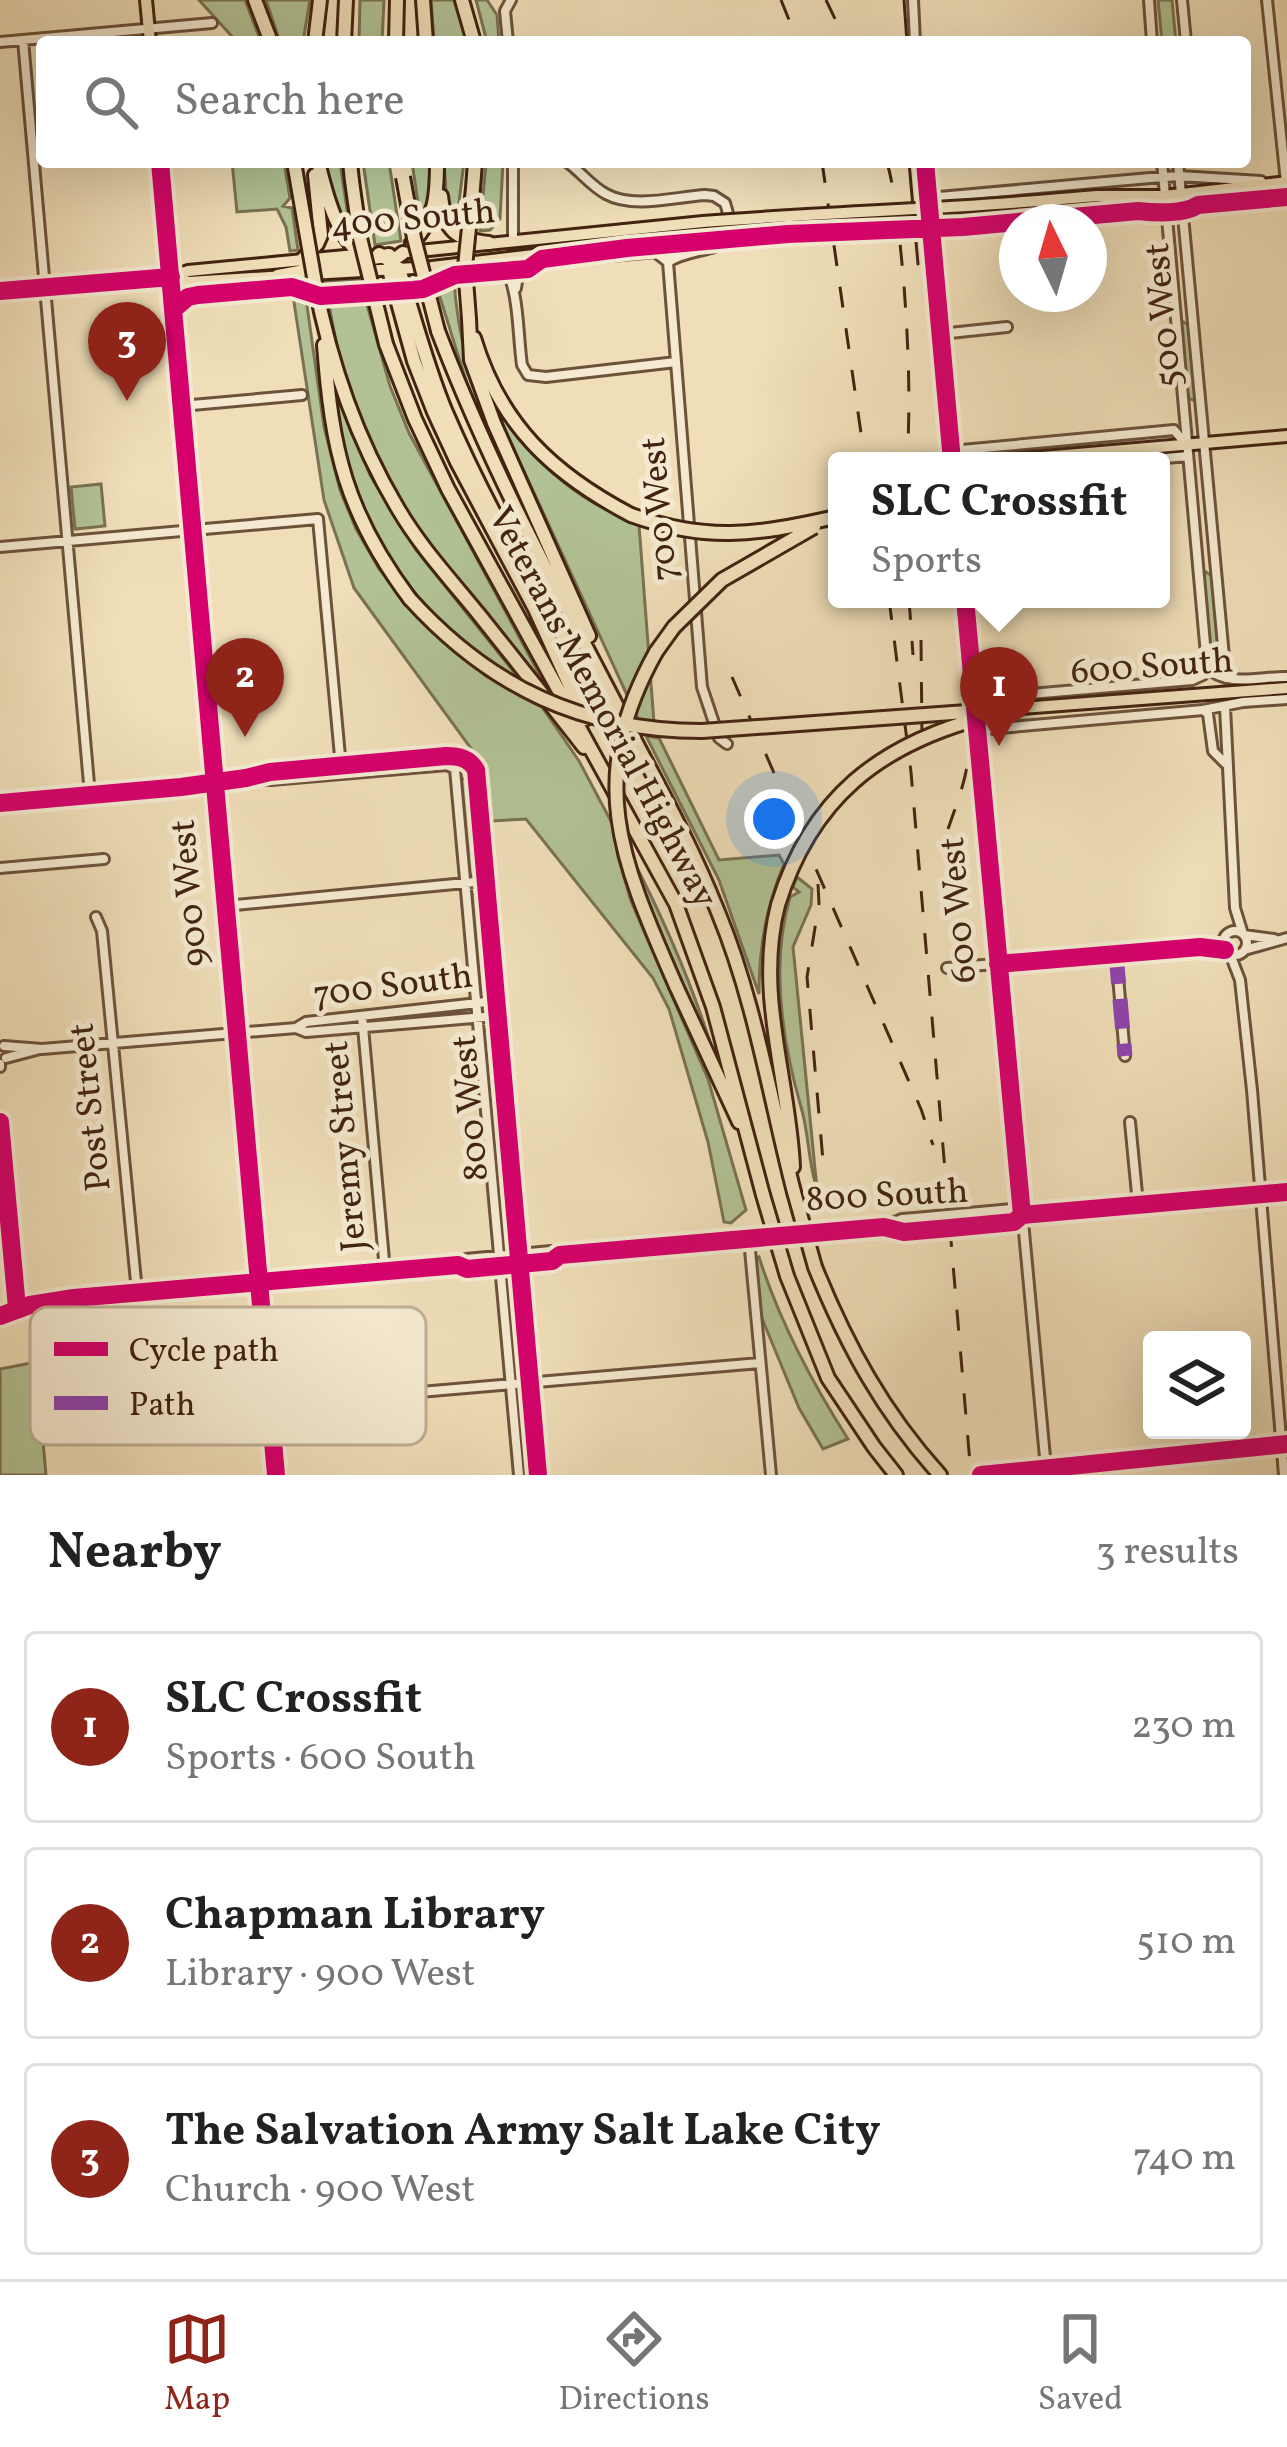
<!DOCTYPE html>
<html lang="en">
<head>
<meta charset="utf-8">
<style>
  body { margin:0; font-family:Vollkorn,serif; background:#f6f6f6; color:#222 }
  .controls { position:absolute; right:36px; bottom:36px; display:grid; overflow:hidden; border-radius:12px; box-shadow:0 12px 48px #0002 }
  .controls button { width:108px; height:108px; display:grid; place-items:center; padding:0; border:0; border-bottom:3px solid #e0e0e0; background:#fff; color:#222; font:60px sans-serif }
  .compass { position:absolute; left:999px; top:204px; width:108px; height:108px; border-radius:50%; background:#fff; box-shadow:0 12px 48px #0002; rotate:355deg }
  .you { position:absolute; left:774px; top:819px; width:42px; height:42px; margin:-30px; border:9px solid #fff; border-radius:50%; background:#1a73e8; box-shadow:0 0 0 18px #1a73e833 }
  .badge { display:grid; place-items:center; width:78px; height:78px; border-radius:50%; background:#8f2418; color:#fff; font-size:39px; font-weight:700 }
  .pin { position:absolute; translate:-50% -99px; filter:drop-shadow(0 3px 6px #0008) }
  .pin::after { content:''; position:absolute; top:63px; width:42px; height:36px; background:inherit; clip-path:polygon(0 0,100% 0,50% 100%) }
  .popup { position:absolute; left:828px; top:452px; width:342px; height:156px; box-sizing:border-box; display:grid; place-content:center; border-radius:12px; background:#fff; filter:drop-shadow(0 3px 9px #0005); font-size:39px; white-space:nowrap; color:#767676 }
  .popup b { font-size:45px; color:#222 }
  .popup::after { content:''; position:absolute; left:50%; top:100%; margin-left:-24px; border:24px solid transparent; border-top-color:#fff }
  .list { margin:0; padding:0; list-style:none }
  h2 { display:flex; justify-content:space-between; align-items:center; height:156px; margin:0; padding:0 48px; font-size:51px }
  h2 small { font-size:39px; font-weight:400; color:#767676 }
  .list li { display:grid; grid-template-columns:78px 1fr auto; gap:36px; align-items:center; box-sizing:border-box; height:192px; margin:0 24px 24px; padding:0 24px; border:3px solid #e0e0e0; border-radius:12px }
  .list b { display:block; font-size:45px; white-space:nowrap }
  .list p { margin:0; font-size:39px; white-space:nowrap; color:#767676 }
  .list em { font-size:39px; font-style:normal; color:#767676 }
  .icon { flex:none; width:66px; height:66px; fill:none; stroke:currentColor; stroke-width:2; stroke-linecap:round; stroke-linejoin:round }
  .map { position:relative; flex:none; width:1287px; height:1475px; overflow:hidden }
  .search { position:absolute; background:#fff; box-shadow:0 12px 48px #0002; left:36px; right:36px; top:36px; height:132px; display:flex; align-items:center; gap:30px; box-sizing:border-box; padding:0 42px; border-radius:12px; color:#767676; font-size:45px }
  .sheet { height:804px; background:#fff }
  nav { display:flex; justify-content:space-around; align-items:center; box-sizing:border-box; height:168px; border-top:3px solid #e0e0e0; background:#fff; font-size:33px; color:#767676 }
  nav a { display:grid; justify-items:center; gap:6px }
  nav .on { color:#8f2418 }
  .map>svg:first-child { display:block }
  .green { fill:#b2c294; stroke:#7a7252; stroke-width:3 }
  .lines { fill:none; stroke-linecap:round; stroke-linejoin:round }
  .minor-casing { stroke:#6d523a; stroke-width:14 }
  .major-casing { stroke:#422310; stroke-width:16 }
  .highway-casing { stroke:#422310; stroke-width:18 }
  .minor { stroke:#f5ead1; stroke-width:8 }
  .major { stroke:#efdeb8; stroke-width:10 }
  .highway { stroke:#efdeb8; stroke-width:12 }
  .tram { stroke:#422310; stroke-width:3 }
  .rail { stroke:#422310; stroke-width:3; stroke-dasharray:21 21; stroke-linecap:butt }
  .major-bridge-casing { stroke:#422310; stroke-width:16; stroke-linecap:butt }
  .highway-bridge-casing { stroke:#422310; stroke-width:18; stroke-linecap:butt }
  .major-bridge { stroke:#efdeb8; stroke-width:10 }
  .highway-bridge { stroke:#efdeb8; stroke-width:12 }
  .quiet { stroke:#8e44ad; stroke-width:15; stroke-dasharray:30 15; stroke-linecap:butt }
  .cycleway-casing { stroke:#f5ead1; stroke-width:26 }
  .cycleway { stroke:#d6006c; stroke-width:18 }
  .labels { text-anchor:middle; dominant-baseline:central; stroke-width:10; stroke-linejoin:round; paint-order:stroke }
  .street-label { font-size:36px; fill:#422310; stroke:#f5ead1 }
  .key { fill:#f5ead1; stroke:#bfae97; stroke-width:3 }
  .key-label { font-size:33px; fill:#422310 }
</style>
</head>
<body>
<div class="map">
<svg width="1287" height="1475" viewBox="0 0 1287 1475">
  <rect width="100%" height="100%" fill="#efdeb8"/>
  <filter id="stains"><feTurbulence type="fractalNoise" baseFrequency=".00167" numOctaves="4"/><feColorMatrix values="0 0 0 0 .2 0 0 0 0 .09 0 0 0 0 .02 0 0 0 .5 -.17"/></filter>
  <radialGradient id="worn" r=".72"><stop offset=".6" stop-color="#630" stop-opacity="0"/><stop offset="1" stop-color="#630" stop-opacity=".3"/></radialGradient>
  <path class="green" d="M199,0H245L261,42H237Z
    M266,0H310L303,42H280Z
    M360,0H384L382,42H359Z
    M431,0H454L467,42H434Z
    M476,0H487L497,15L499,42H487Z
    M1158,0H1172L1176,42H1162Z
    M232,162H284L290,198L283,206L292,208L298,250L290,251L286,227L277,209L237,212Z
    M326,162H340L350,230L330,194Z
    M363,162H389L401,241L375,245Z
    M412,162H429C431,185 432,203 421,223Z
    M444,162H464L456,226L447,207Z
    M486,162H503L500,219L490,230L480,231Z
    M454,275C456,342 478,403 505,464L504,465L467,384L434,278Z
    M360,280L390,386L409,433L543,681L539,683C472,600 395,518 357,417C341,373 333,328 325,282Z
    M299,284H304L324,427L340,490L356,529L379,569L423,623L486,676L542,707L579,761L613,825L618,857L631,901L708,1079L746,1210L731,1223L724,1222L708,1142L669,1009L653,978L526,819L491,821L486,769L354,588L324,500L292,289Z
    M1183,322L1190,325L1196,397L1194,400L1185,398L1179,326Z
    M339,399L370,475L416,550L522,682C450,640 390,578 358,499C346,468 340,434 333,401Z
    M505,419C541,470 582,502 639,525L654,723L639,721L501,421Z
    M101,484L105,526L75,529L71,487Z
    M1206,572L1212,576L1220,659L1218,663L1213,665L1209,661L1201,577Z
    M646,736L659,738L719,860L779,855L784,864C766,907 759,947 759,994L719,880Z
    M473,778L481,871L471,875L468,873L459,779Z
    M633,860C663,918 689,977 709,1039L705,1042L646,900Z
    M797,877L812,889L811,905L793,947L817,1189C808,1163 809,1133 801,1107C782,1041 770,966 790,897L799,892L793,887Z
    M483,894L492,992H478L470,895Z
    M495,1029L504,1125L502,1129H492L481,1030Z
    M503,1141L505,1144L514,1241L500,1242L493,1143Z
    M759,1257C780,1323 811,1381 848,1439L823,1449L799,1408L761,1316L756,1258Z
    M517,1279L526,1375L512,1377L504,1280Z
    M36,1362L46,1475H0V1369Z
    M528,1393L535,1475H521L514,1395Z"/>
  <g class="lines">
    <defs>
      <path id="minor" d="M913,0L915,42
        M1149,0L1152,42
        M1182,0L1186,42
        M1267,0L1286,182H1282
        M23,40L90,795
        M0,42L212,23
        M508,42L505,11L511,0
        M567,162C581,172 591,186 606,194C633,209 675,197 705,195L714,196L725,203C744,260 700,242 668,262
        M925,162L952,461
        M1162,162L1207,666
        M1178,162L1226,678
        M928,198L1150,178L1179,176L1261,181
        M513,241V162
        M532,257L545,262L655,252L668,262
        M502,259C520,292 517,329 522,365L528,375L546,377L676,362
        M668,262L702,687L719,738L727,744
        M516,288L521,257
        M940,334L1007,327
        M181,406L302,395
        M951,451L1174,430L1185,443
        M1132,461L1188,456
        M0,547L318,519L341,767
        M965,599L1046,1468
        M1207,667C1226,688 1262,676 1287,677
        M974,699L1192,680L1203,675L1207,666
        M1225,707L1235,908L1243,934
        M1203,710L1208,714L1213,751L1226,764
        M977,730L1203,710L1243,702L1287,699
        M256,779L271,780L447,765L455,769L519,1475
        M0,803L181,787L246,778L270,772L446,756C459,756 469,758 476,770L538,1475
        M0,868L104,859
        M225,906L486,881
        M96,917L102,931L137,1292
        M1223 943a12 12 0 1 1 24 0a12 12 0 1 1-24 0Z
        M1244,935L1274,939
        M1248,949L1287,938
        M1116,954L1125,1056
        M1230,954L1240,980L1252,1090L1284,1475
        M947,968L1200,947L1225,950
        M362,1016L385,1271
        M296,1028L306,1022L496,1001
        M4,1046L42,1049L296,1028L306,1032L497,1016
        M6,1058L40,1049
        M0,1067V1064
        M0,1122L17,1308
        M1130,1122L1138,1204
        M884,1227L902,1219L915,1218L1012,1209L1021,1214
        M749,1239L771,1475
        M459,1264L466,1259L551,1251L560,1255
        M0,1316L30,1305L74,1298L458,1265L467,1269L552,1261L560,1255L884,1227L904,1232L950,1228L1014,1222L1022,1215L1287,1192
        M45,1424L760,1363
        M981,1475L1287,1444"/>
      <path id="major" d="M146,0L150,42
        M160,162L276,1475
        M1037,201L1097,196H1164L1287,182
        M1038,215L1097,210L1144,201
        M409,252L703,222
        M311,274L432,267L704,235
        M174,278L189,282L286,276
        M0,291L171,277L188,271L366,254
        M995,461L1287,436
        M1021,708L1287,688"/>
      <path id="highway" d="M255,0L271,42
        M423,0L426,42
        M462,0L474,42
        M315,42L320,0
        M344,42L346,0
        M396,42L397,0
        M318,162C327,198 336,238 368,260
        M350,162L352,181
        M473,188L475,162
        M441,196C445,231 454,239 489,243
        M412,243C436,218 437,195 437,162
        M403,253L391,262L389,270L414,361L434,412L457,462L535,609L585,719
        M379,254L394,263L399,269C414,316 426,364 445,410C492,520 554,623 617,725
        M302,260L317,244L321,235L315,175
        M278,276L389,255
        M315,283C330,362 356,438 397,507C420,547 452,581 481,617C515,660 550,703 584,747
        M469,319L471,360L494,423L589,636
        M438,331C489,465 556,589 622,716C656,781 691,844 718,912C755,1001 770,1099 794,1192
        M474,338C500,425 553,474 631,515
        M386,344L415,419L448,489L676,904L713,1007L763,1195
        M324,345C332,450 345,512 410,599
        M656,652L674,627
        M778,905C755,994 789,1078 793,1167
        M676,986L739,1122
        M815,1267C847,1346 883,1412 940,1475
        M787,1276L828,1378L874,1447L896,1475"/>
    </defs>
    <use href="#minor" class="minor-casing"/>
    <use href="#major" class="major-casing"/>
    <use href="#highway" class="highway-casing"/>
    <use href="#minor" class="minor"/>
    <use href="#major" class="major"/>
    <use href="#highway" class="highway"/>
    <path class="tram" d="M904,0L907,42
      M909,162L918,264"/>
    <path class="rail" d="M781,0L798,42
      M826,0L846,42
      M822,162L865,461
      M887,162C897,199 899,236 903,273C908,336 911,398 907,461
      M889,599L911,772L971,1475
      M909,599L913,655
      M921,640L922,736
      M732,677L921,1109L933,1145
      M948,829C957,803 968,776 969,748C970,698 952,647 971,599
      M818,884L819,903L807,977L824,1172"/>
    <defs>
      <path id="major-bridge" d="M703,222C814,213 926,210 1037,201
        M704,235L1038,215"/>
      <path id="highway-bridge" d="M294,162L315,283
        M403,177L414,238L438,331
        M352,181L360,238L386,344
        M469,319L465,267L473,188
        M631,515C706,542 755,535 831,518
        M410,599C490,687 582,731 702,731L1021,708
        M674,627L722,580L814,527
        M656,652C584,781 622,862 676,986
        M778,905C811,798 879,745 984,717
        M794,1192L815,1267
        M763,1195L787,1276"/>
    </defs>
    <use href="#major-bridge" class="major-bridge-casing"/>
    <use href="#highway-bridge" class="highway-bridge-casing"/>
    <use href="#major-bridge" class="major-bridge"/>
    <use href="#highway-bridge" class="highway-bridge"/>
    <path class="quiet" d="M1116,954L1125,1056"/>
    <defs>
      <path id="cycleway" d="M160,162L276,1475
        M925,162L952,461
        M0,291L171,277
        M174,309L188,297L198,295L292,287L320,296L413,290L423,289L455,275L528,269L542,259L627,248L788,234L963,227L1138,211C1156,213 1184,214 1198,205L1287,197
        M965,599L1022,1215
        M0,803L181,787L246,778L270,772L446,756C459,756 469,758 476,770L538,1475
        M998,964L1200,947L1225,950
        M0,1122L17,1308
        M0,1316L30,1305L74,1298L458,1265L467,1269L552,1261L560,1255L884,1227L904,1232L950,1228L1014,1222L1022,1215L1287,1192
        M981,1475L1287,1444"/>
    </defs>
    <use href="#cycleway" class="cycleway-casing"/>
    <use href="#cycleway" class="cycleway"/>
  </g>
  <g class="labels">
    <g class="street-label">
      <text transform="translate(413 220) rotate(-5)">400 South</text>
      <text transform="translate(1165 315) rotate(-95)">500 West</text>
      <text transform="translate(661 509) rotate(-95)">700 West</text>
      <text transform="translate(1152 668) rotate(-4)">600 South</text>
      <text transform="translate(601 708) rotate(62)">Veterans Memorial Highway</text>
      <text transform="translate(191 893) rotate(-95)">900 West</text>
      <text transform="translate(960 910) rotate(-95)">600 West</text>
      <text transform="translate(393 987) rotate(-7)">700 South</text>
      <text transform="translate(92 1107) rotate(-96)">Post Street</text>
      <text transform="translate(472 1108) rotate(-95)">800 West</text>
      <text transform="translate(347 1146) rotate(-95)">Jeremy Street</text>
      <text transform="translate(887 1197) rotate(-3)">800 South</text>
    </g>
  </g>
  <rect x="30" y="1307" width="396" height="138" rx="18" class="key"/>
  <rect x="54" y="1342" width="54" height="14" fill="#d6006c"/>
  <rect x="54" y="1396" width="54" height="14" fill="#8e44ad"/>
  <g class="key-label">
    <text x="129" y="1361">Cycle path</text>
    <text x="129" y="1415">Path</text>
  </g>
  <rect width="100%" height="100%" filter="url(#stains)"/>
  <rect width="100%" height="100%" fill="url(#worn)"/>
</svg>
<div class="controls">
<button><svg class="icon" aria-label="layers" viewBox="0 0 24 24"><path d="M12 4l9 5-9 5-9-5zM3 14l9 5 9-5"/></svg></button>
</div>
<svg class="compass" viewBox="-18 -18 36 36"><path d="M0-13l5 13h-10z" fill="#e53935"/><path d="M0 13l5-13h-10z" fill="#767676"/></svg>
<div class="you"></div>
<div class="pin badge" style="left:999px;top:746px">1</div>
<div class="popup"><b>SLC Crossfit</b>Sports</div>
<div class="pin badge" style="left:245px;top:737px">2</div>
<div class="pin badge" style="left:127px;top:401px">3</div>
<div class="search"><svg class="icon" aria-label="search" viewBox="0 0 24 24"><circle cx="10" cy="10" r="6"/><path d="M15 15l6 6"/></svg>Search here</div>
</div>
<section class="sheet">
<h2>Nearby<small>3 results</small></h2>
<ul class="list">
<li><span class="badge">1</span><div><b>SLC Crossfit</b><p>Sports · 600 South</p></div><em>230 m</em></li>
<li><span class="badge">2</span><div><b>Chapman Library</b><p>Library · 900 West</p></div><em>510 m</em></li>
<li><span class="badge">3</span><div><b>The Salvation Army Salt Lake City</b><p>Church · 900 West</p></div><em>740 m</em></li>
</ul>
</section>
<nav>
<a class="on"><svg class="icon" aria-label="map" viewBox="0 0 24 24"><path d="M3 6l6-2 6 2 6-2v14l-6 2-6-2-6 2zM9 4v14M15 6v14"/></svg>Map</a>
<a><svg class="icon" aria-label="directions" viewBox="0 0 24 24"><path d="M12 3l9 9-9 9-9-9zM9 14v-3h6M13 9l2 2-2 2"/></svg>Directions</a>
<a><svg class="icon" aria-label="saved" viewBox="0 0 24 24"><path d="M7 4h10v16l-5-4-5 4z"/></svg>Saved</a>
</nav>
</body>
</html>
